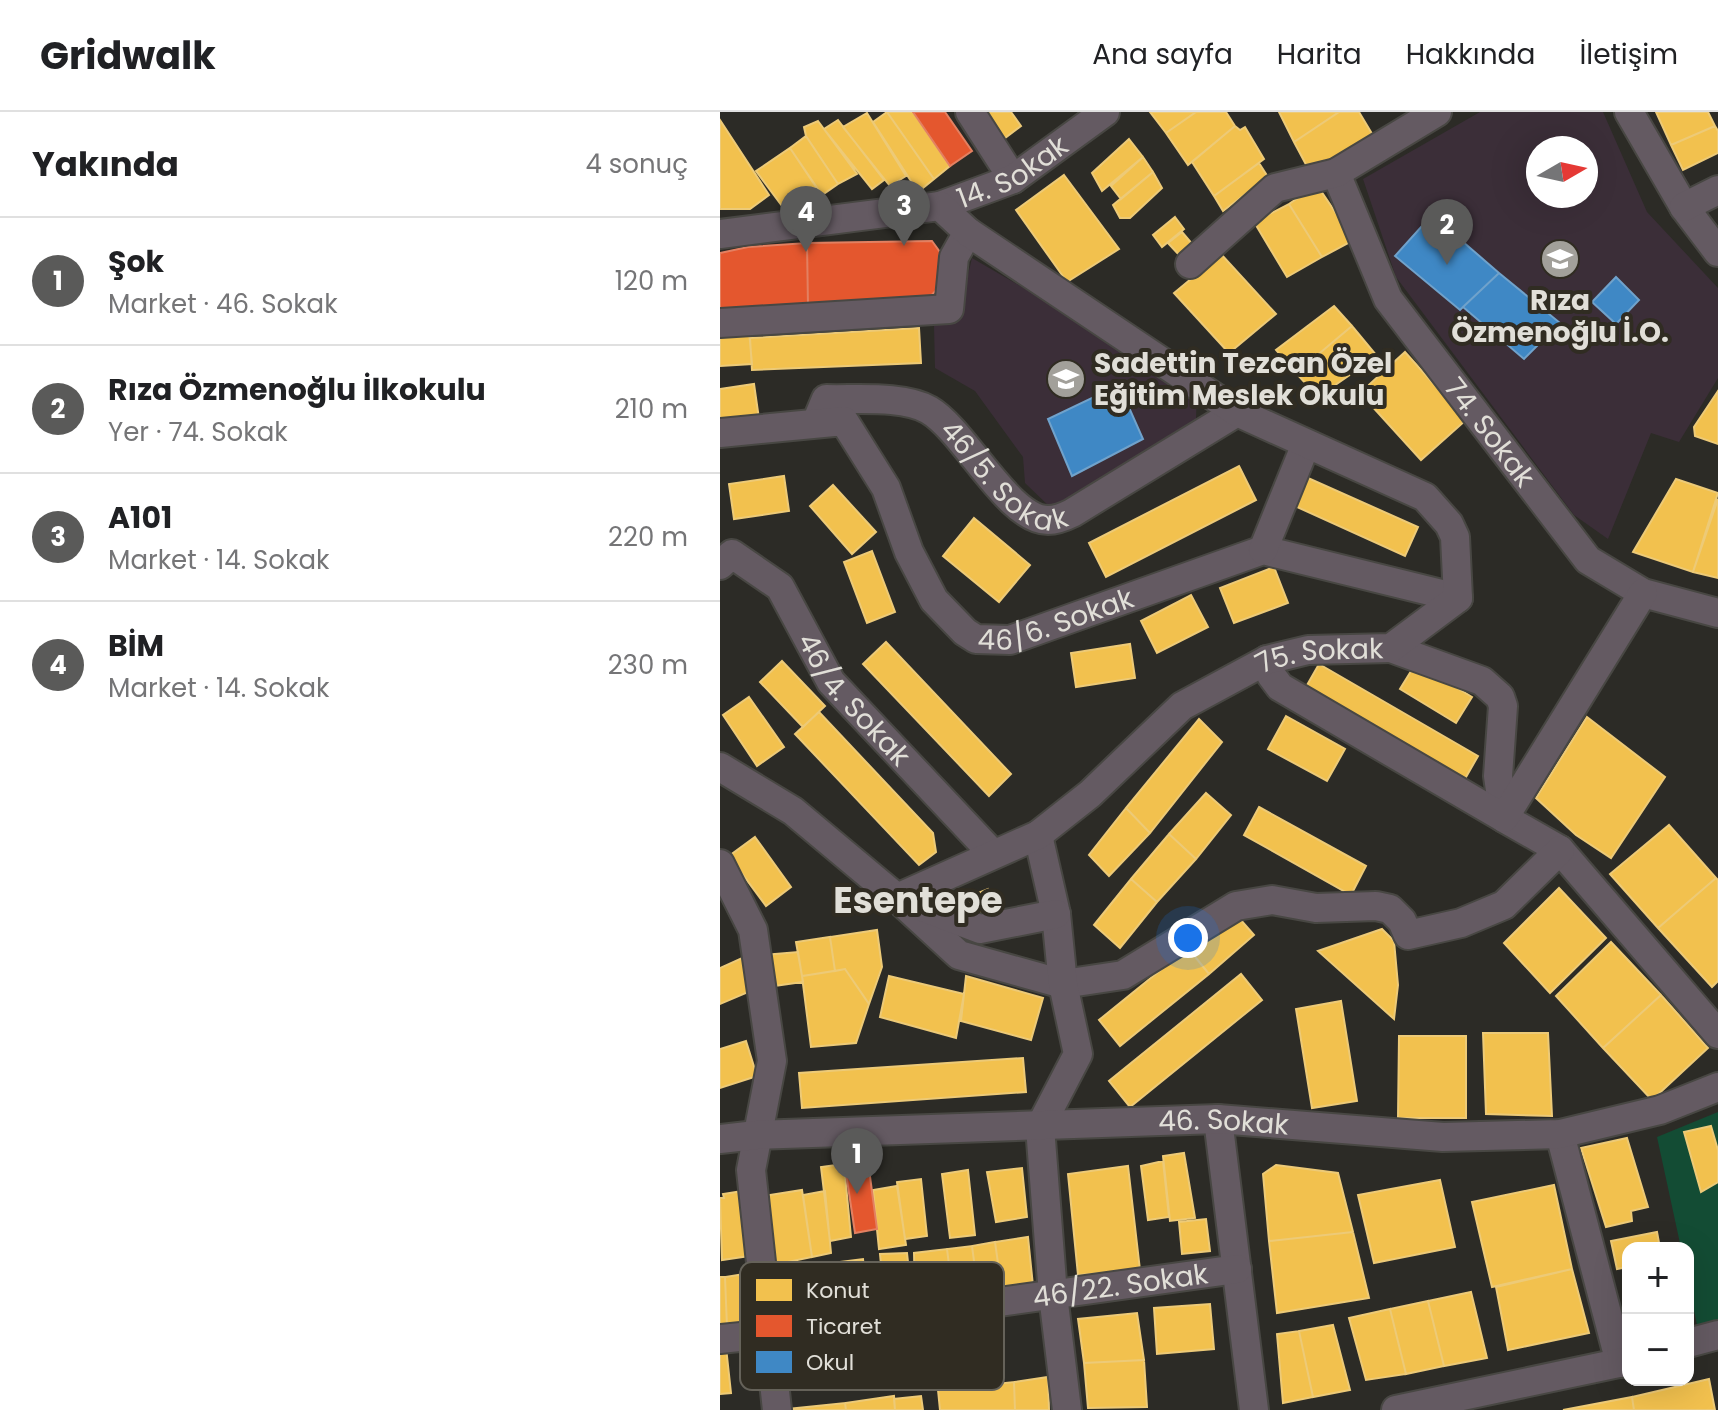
<!DOCTYPE html>
<html lang="tr">
<head>
<meta charset="utf-8">
<style>
  body { margin:0; font-family:Poppins,sans-serif; background:#f2f2f2; color:#202124 }
  .controls { position:absolute; right:24px; bottom:24px; display:grid; overflow:hidden; border-radius:16px; box-shadow:0 8px 32px #0002 }
  .controls button { width:72px; height:72px; display:grid; place-items:center; padding:0; border:0; border-bottom:2px solid #e0e0e0; background:#fff; color:#202124; font:40px sans-serif }
  .compass { position:absolute; left:806px; top:24px; width:72px; height:72px; border-radius:50%; background:#fff; box-shadow:0 8px 32px #0002; rotate:81deg }
  .you { position:absolute; left:468px; top:826px; width:28px; height:28px; margin:-20px; border:6px solid #fff; border-radius:50%; background:#1a73e8; box-shadow:0 0 0 12px #1a73e833 }
  .badge { display:grid; place-items:center; width:52px; height:52px; border-radius:50%; background:#5a5a59; color:#fff; font-size:26px; font-weight:700 }
  .pin { position:absolute; translate:-50% -66px; filter:drop-shadow(0 2px 4px #0008) }
  .pin::after { content:''; position:absolute; top:42px; width:28px; height:24px; background:inherit; clip-path:polygon(0 0,100% 0,50% 100%) }
  .list { margin:0; padding:0; list-style:none }
  h2 { display:flex; justify-content:space-between; align-items:center; height:104px; margin:0; padding:0 32px; font-size:34px }
  h2 small { font-size:26px; font-weight:400; color:#757577 }
  .list li { display:grid; grid-template-columns:52px 1fr auto; gap:24px; align-items:center; box-sizing:border-box; height:128px; padding:0 32px; border-top:2px solid #e0e0e0 }
  .list b { display:block; font-size:30px; white-space:nowrap }
  .list p { margin:0; font-size:26px; white-space:nowrap; color:#757577 }
  .list em { font-size:26px; font-style:normal; color:#757577 }
  .map { position:relative; flex:none; width:998px; height:1298px; overflow:hidden }
  header { display:flex; align-items:center; gap:48px; box-sizing:border-box; height:112px; padding:0 40px; background:#fff; border-bottom:2px solid #e0e0e0 }
  header strong { font-size:38px }
  nav { display:flex; gap:44px; margin-inline-start:auto; font-size:28px }
  main { display:flex }
  aside { flex:1; background:#fff }
  .map>svg:first-child { display:block }
  .education { fill:#3b2e38; fill-rule:evenodd }
  .green { fill:#134c34 }
  .homes { fill:#f2c14e; stroke:#edca77; stroke-width:2 }
  .shops { fill:#e4572e; stroke:#e38061; stroke-width:2 }
  .schools { fill:#3f88c5; stroke:#70a2cb; stroke-width:2 }
  .lines { fill:none; stroke-linecap:round; stroke-linejoin:round }
  .minor-casing { stroke:#484743; stroke-width:32 }
  .minor { stroke:#645a62; stroke-width:28 }
  .labels { text-anchor:middle; dominant-baseline:central; stroke-width:8; stroke-linejoin:round; paint-order:stroke }
  .street-label { font-size:28px; fill:#e1dfd8; stroke:#302c22 }
  .poi-label { font-size:28px; font-weight:bold; fill:#e1dfd8; stroke:#302c22 }
  .district-label { font-size:36px; font-weight:bold; fill:#e1dfd8; stroke:#302c22 }
  .key { fill:#302c22; stroke:#656259; stroke-width:2 }
  .key-label { font-size:22px; fill:#e1dfd8 }
</style>
</head>
<body>
<header>
<strong>Gridwalk</strong>
<nav><a>Ana sayfa</a><a>Harita</a><a>Hakkında</a><a>İletişim</a></nav>
</header>
<main>
<aside>
<h2>Yakında<small>4 sonuç</small></h2>
<ul class="list">
<li><span class="badge">1</span><div><b>Şok</b><p>Market · 46. Sokak</p></div><em>120 m</em></li>
<li><span class="badge">2</span><div><b>Rıza Özmenoğlu İlkokulu</b><p>Yer · 74. Sokak</p></div><em>210 m</em></li>
<li><span class="badge">3</span><div><b>A101</b><p>Market · 14. Sokak</p></div><em>220 m</em></li>
<li><span class="badge">4</span><div><b>BİM</b><p>Market · 14. Sokak</p></div><em>230 m</em></li>
</ul>
</aside>
<div class="map">
<svg width="998" height="1298" viewBox="0 0 998 1298">
  <rect width="100%" height="100%" fill="#2c2b26"/>
  <path class="education" d="M760,0H883L927,100L998,176V266L959,330L931,321L888,427L854,403L676,165L643,67ZM818,36H866V84H818Z
    M252,146L477,277L476,307L331,396L305,371L303,345L255,279L215,256L214,214L238,205Z"/>
  <path class="green" d="M998,1000V1222L980,1227L968,1170V1136H961L937,1025Z"/>
  <path class="homes" d="M167,0L214,67L198,80L153,10Z
    M167,0H193L230,54L214,67Z
    M261,0H291L301,14L281,29Z
    M430,0H476L446,21Z
    M476,0H506L515,14L468,53L446,21Z
    M559,0H619L574,30Z
    M619,0H639L657,30L591,62L574,30Z
    M936,0H988L995,14L951,33Z
    M147,1L186,64L170,74L123,15Z
    M0,8L49,83L30,97H0Z
    M118,8L164,68L152,77L104,17Z
    M98,9L137,62L118,72L86,24L84,15Z
    M515,14L520,18L525,15L544,47L494,84L472,50Z
    M995,14L998,19V41L963,58L951,33Z
    M86,24L118,72L102,83L70,36Z
    M409,27L423,45L382,79L372,61Z
    M70,36L96,75L62,94L36,59Z
    M423,45L433,60L401,87L391,74Z
    M539,51L548,65L503,99L494,84Z
    M433,60L442,76L410,106H400L393,93Z
    M344,63L399,137L347,170L296,98Z
    M597,73L634,128L602,145L569,92Z
    M569,92L602,145L567,165L534,110Z
    M455,105L464,117L442,135L433,123Z
    M462,120L473,133L460,144L448,131Z
    M501,142L556,202L509,241L454,181Z
    M614,194L632,214L576,261L556,238Z
    M632,214L657,244L598,285L576,261Z
    M199,216L201,251L32,258L30,226Z
    M29,219L32,252L0,254V221Z
    M685,240L746,308L701,348L640,281Z
    M34,272L39,307L0,312V277Z
    M998,279V332L975,324L974,315Z
    M519,354L536,388L386,465L369,431Z
    M579,362L698,415L685,444L566,390Z
    M64,364L69,399L14,407L9,372Z
    M956,367L998,381L973,460L913,440Z
    M113,373L156,420L132,442L90,394Z
    M998,387V466L973,460Z
    M254,406L310,453L279,490L223,444Z
    M152,439L175,500L147,511L124,450Z
    M554,455L568,491L514,511L500,476Z
    M471,483L488,515L437,541L421,509Z
    M166,530L291,662L269,684L143,552Z
    M410,532L415,566L356,575L351,541Z
    M62,549L105,594L83,615L40,570Z
    M696,551L752,585L736,611L680,577Z
    M599,552L758,644L741,674L582,582Z
    M29,585L64,635L37,654L3,603Z
    M99,600L213,721L216,740L199,753L75,622Z
    M566,604L625,637L607,669L548,637Z
    M867,605L945,665L891,746L856,723L816,686Z
    M479,607L502,630L430,721L406,696Z
    M486,681L511,703L476,747L449,722Z
    M539,695L646,754L631,783L524,723Z
    M406,696L430,721L389,764L369,743Z
    M949,713L996,766L938,816L890,762Z
    M449,722L476,747L437,790L411,767Z
    M35,725L71,775L46,794L9,744Z
    M996,766L998,768V869L992,875L938,816Z
    M411,767L437,790L400,836L374,813Z
    M839,776L886,826L830,881L784,831Z
    M268,777L278,802L258,810L248,785Z
    M512,798L534,823L489,862L468,836Z
    M662,817L674,829L678,873L674,907L598,839Z
    M157,818L162,855L149,892L125,857L115,859L110,825Z
    M110,825L115,859L82,864L76,830Z
    M891,830L941,883L883,936L836,884Z
    M468,836L489,862L400,934L379,908Z
    M78,840L83,870L47,875L44,843Z
    M22,846L33,878L0,892V856Z
    M125,857L149,892L136,931L91,935L82,864Z
    M521,862L542,888L410,995L389,969Z
    M169,864L244,882L236,926L160,905Z
    M246,864L323,886L311,928L241,909Z
    M941,883L988,936L932,988L883,936Z
    M621,889L637,989L592,996L576,897Z
    M763,921H828L832,1004L766,1002Z
    M679,924H746V1006H678Z
    M26,929L37,964L0,976V937Z
    M303,946L306,980L82,996L79,961Z
    M991,1014L998,1038V1070L981,1080L964,1020Z
    M907,1026L928,1095L911,1099L912,1109L886,1115L861,1036Z
    M464,1041L475,1106L450,1109L443,1044Z
    M443,1049L449,1105L428,1108L421,1054Z
    M124,1052L131,1125L110,1129L101,1055Z
    M556,1053L618,1061L633,1120L549,1129L543,1062Z
    M408,1054L420,1158L358,1163L348,1062Z
    M302,1056L307,1105L276,1110L267,1060Z
    M248,1058L255,1123L230,1126L222,1062Z
    M201,1067L207,1124L185,1127L177,1070Z
    M720,1068L735,1135L654,1151L638,1083Z
    M834,1073L852,1157L772,1175L752,1090Z
    M177,1074L186,1133L159,1137L153,1078Z
    M29,1078L37,1143L2,1148L0,1086H4L3,1082Z
    M82,1078L92,1145L53,1153L43,1084Z
    M105,1079L111,1141L92,1145L83,1083Z
    M486,1107L490,1139L462,1142L459,1110Z
    M633,1120L649,1186L557,1201L549,1129Z
    M937,1120L940,1136H908V1155L897,1157L891,1129Z
    M308,1125L313,1174L282,1179L275,1130Z
    M275,1130L282,1179H258L252,1134Z
    M252,1134L258,1179L233,1184L227,1137Z
    M227,1137L233,1184L195,1188L194,1141Z
    M187,1141L193,1195L165,1196L160,1142Z
    M143,1147L149,1196L125,1199L119,1150Z
    M852,1157L869,1221L788,1238L776,1175Z
    M37,1160L43,1211L7,1215L5,1165Z
    M0,1165H5L7,1215H0Z
    M751,1180L767,1246L724,1254L708,1189Z
    M708,1189L724,1254L686,1262L670,1197Z
    M490,1192L494,1237L437,1242L434,1196Z
    M670,1197L686,1262L646,1268L629,1206Z
    M417,1201L424,1248L364,1251L358,1207Z
    M613,1213L630,1278L593,1285L579,1219Z
    M579,1219L593,1285L563,1291L557,1222Z
    M6,1235L11,1281L0,1282V1236Z
    M424,1248L427,1295L368,1296L364,1251Z
    M328,1265L329,1298H295L294,1270Z
    M989,1267L995,1298H914L912,1285Z
    M294,1270L295,1298H220L218,1278Z
    M174,1284L175,1298H126L125,1291Z
    M201,1284L203,1298H175L174,1287Z
    M912,1285L914,1298H843Z
    M125,1291L126,1298H68V1297Z"/>
  <path class="shops" d="M193,0H225L252,39L230,54Z
    M212,129L225,147L226,168L204,191L88,194L87,131Z
    M87,131L88,194L0,200V141L28,135Z
    M149,1057L157,1117L135,1121L126,1061Z"/>
  <path class="schools" d="M712,103L779,161L740,198L675,144Z
    M779,161L840,211L804,247L743,195Z
    M896,165L919,188L896,212L872,190Z
    M399,273L423,327L352,364L328,307Z"/>
  <g class="lines">
    <defs>
      <g id="minor">
        <path d="M250,0L293,67"/>
        <path d="M909,0L964,95L998,140"/>
        <path id="s1" d="M616,61L668,187L868,448L923,481L998,501"/>
        <path d="M964,95L998,78"/>
        <path id="s2" d="M0,122L220,94L293,67L385,0"/>
        <path d="M470,152L555,76L616,61L717,0"/>
        <path d="M0,211L229,197L234,145L248,120"/>
        <path id="s3" d="M96,311L106,287C135,288 184,283 209,298C245,319 288,408 328,408C337,408 344,405 352,401L517,300"/>
        <path id="s4" d="M0,321L124,309L166,376L189,440L214,488L245,520L256,527L290,528L543,438L738,486"/>
        <path d="M543,438L586,332"/>
        <path id="s5" d="M0,453L12,442L60,475L111,570L273,742"/>
        <path d="M671,536L762,569L780,585L783,594L778,664L784,706L840,738L998,922"/>
        <path d="M547,548L551,563L560,575L784,706L923,481"/>
        <path d="M0,655L73,699L177,786L239,843L343,872L403,863L516,794L552,788L596,796L656,794L670,797L682,809L688,823L741,811L784,793L840,738"/>
        <path d="M318,723L336,802L343,872L358,942L320,1015L333,1183L347,1298"/>
        <path d="M0,752L33,818L52,949L31,1058L57,1298"/>
        <path id="s6" d="M177,786L318,723L370,682L462,594L547,548L588,538L671,536L738,486L735,425L729,412L705,385L517,300L248,120L220,94"/>
        <path d="M189,790L260,817L336,802"/>
        <path d="M498,1007L534,1298"/>
        <path d="M840,1022L900,1251"/>
        <path id="s7" d="M0,1027L36,1023L498,1007L723,1025L840,1022L940,998L998,975"/>
        <path id="s8" d="M0,1227L49,1222L517,1157"/>
        <path d="M968,1231L998,1223"/>
        <path d="M676,1298L908,1249"/>
      </g>
    </defs>
    <use href="#minor" class="minor-casing"/>
    <use href="#minor" class="minor"/>
  </g>
  <defs>
    <symbol id="school-disc" viewBox="-11 -11 22 22"><circle r="9.5" fill="#a2a09a" stroke="#302c22"/><path d="M0-5L7-2L0 1L-7-2ZM-4 1L0 2.5L4 1V4Q0 6-4 4Z" fill="#fff"/></symbol>
  </defs>
  <g fill-rule="evenodd">
    <use href="#school-disc" x="818" y="125" width="44" height="44"/>
    <use href="#school-disc" x="324" y="245" width="44" height="44"/>
  </g>
  <g class="labels">
    <g class="street-label">
      <text stroke="none"><textPath href="#s2" startOffset="302">14. Sokak</textPath></text>
      <text stroke="none"><textPath href="#s1" startOffset="304">74. Sokak</textPath></text>
      <text stroke="none"><textPath href="#s3" startOffset="234">46/5. Sokak</textPath></text>
      <text stroke="none"><textPath href="#s4" startOffset="466">46/6. Sokak</textPath></text>
      <text stroke="none"><textPath href="#s6" startOffset="498">75. Sokak</textPath></text>
      <text stroke="none"><textPath href="#s5" startOffset="210">46/4. Sokak</textPath></text>
      <text stroke="none"><textPath href="#s7" startOffset="504">46. Sokak</textPath></text>
      <text stroke="none"><textPath href="#s8" startOffset="404">46/22. Sokak</textPath></text>
    </g>
    <g class="poi-label">
      <text x="840" y="188">Rıza<tspan x="840" dy="32">Özmenoğlu İ.O.</tspan></text>
      <text x="374" y="251" text-anchor="start">Sadettin Tezcan Özel<tspan x="374" dy="32">Eğitim Meslek Okulu</tspan></text>
    </g>
    <g class="district-label">
      <text x="198" y="788">Esentepe</text>
    </g>
  </g>
  <rect x="20" y="1150" width="264" height="128" rx="12" class="key"/>
  <rect x="36" y="1167" width="36" height="22" fill="#f2c14e"/>
  <rect x="36" y="1203" width="36" height="22" fill="#e4572e"/>
  <rect x="36" y="1239" width="36" height="22" fill="#3f88c5"/>
  <g class="key-label">
    <text x="86" y="1186">Konut</text>
    <text x="86" y="1222">Ticaret</text>
    <text x="86" y="1258">Okul</text>
  </g>
</svg>
<div class="controls">
<button>+</button>
<button>−</button>
</div>
<svg class="compass" viewBox="-18 -18 36 36"><path d="M0-13l5 13h-10z" fill="#e53935"/><path d="M0 13l5-13h-10z" fill="#757577"/></svg>
<div class="you"></div>
<div class="pin badge" style="left:137px;top:1082px">1</div>
<div class="pin badge" style="left:727px;top:153px">2</div>
<div class="pin badge" style="left:184px;top:134px">3</div>
<div class="pin badge" style="left:86px;top:140px">4</div>
</div>
</main>
</body>
</html>
